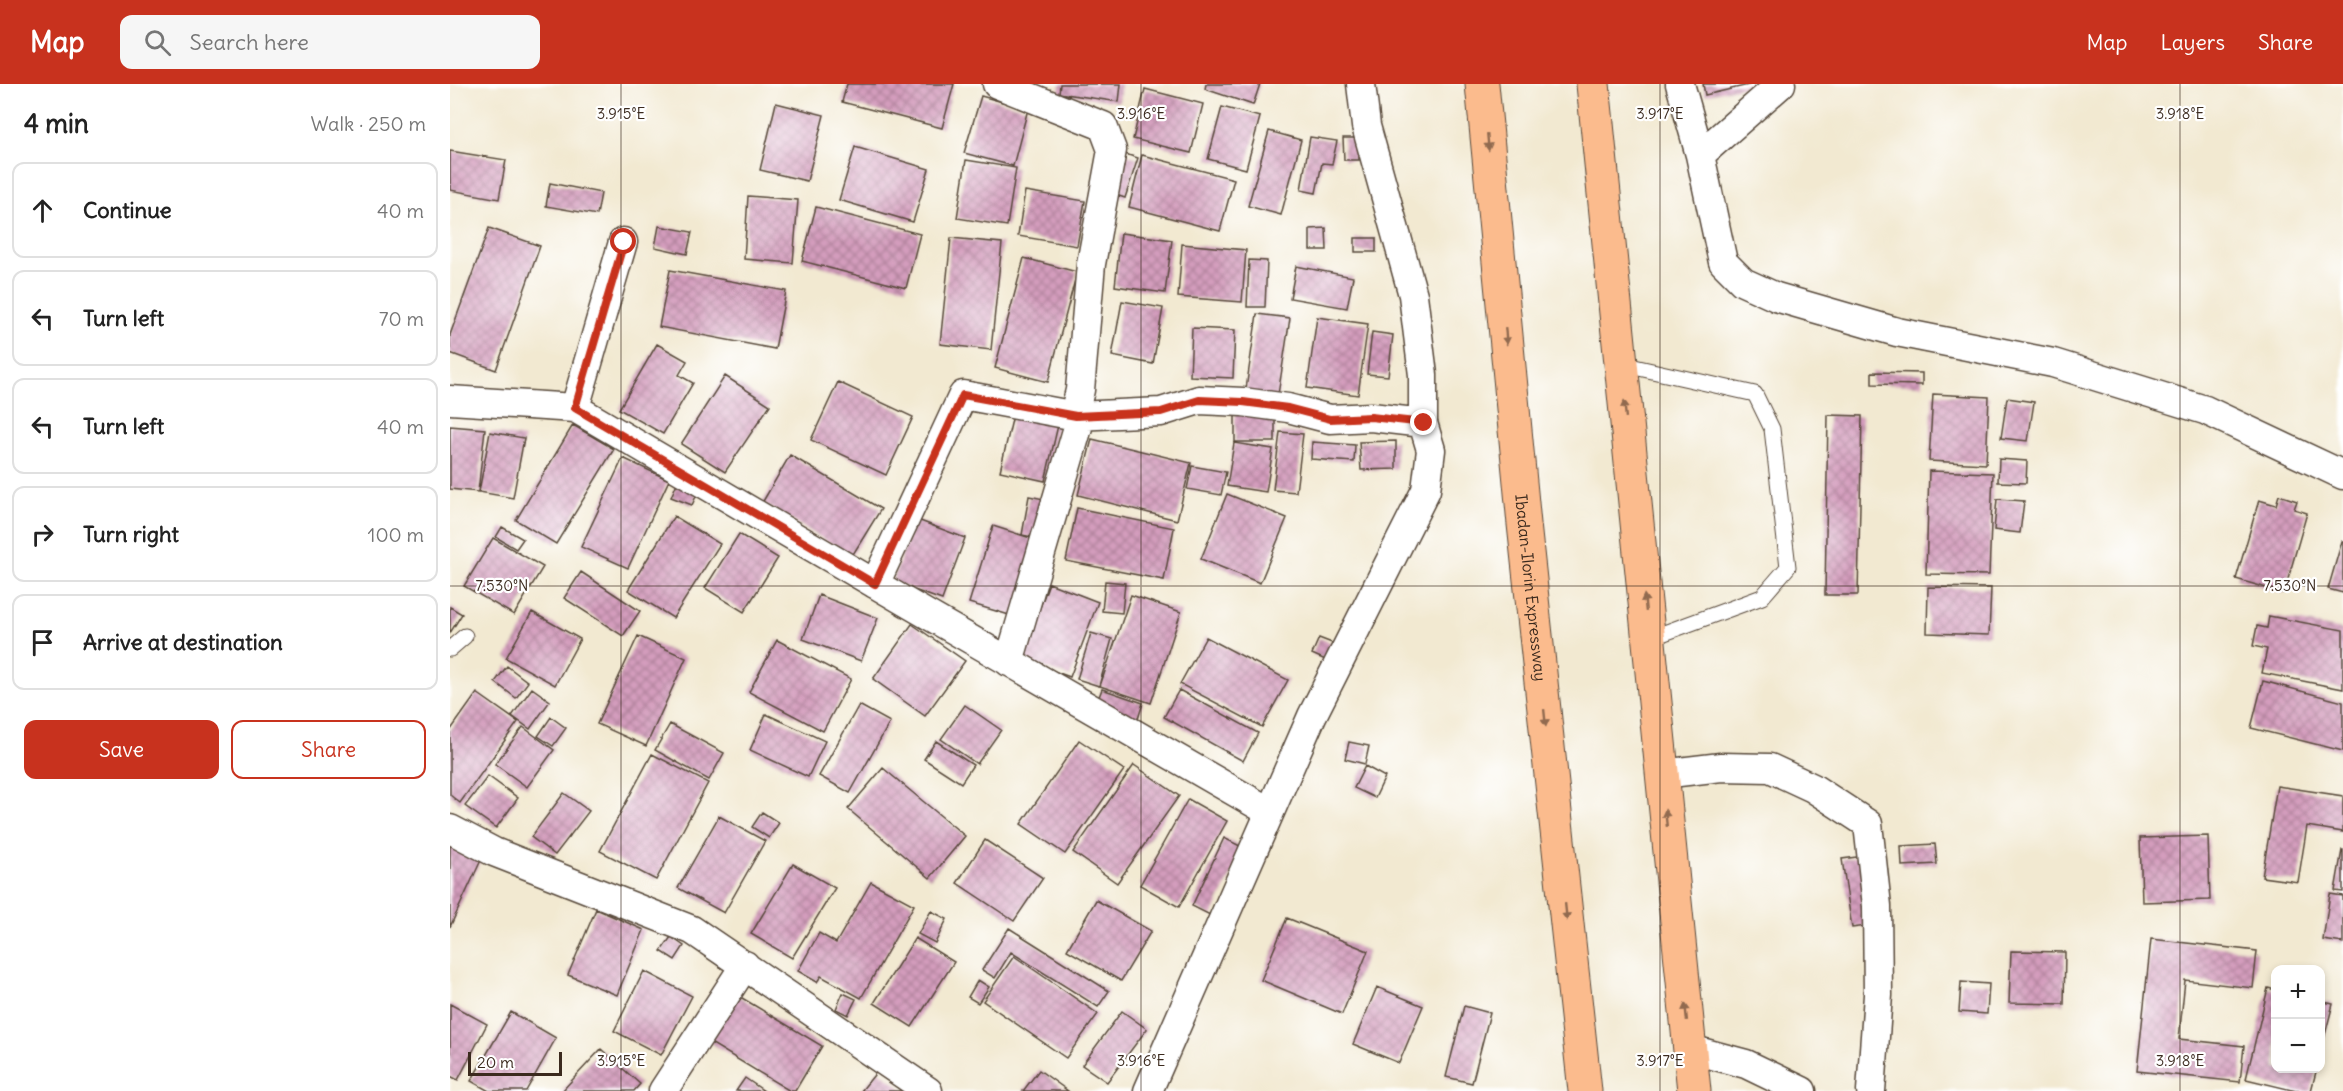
<!DOCTYPE html>
<html lang="en">
<head>
<meta charset="utf-8">
<style>
  body { margin:0; font-family:Delius,sans-serif; background:#f6f6f6; color:#222 }
  .controls { position:absolute; right:18px; bottom:18px; display:grid; overflow:hidden; border-radius:12px; box-shadow:0 3px 9px #0003 }
  .controls button { width:54px; height:54px; display:grid; place-items:center; padding:0; border:0; border-bottom:2px solid #e0e0e0; background:#fff; color:#222; font:30px sans-serif }
  .scale { position:absolute; left:18px; bottom:15px; width:94px; box-sizing:border-box; padding-left:6px; border:3px solid #3b2a1e; border-top:0; font-size:16px; line-height:21px; white-space:nowrap; color:#3b2a1e; -webkit-text-stroke:4px #fff; paint-order:stroke }
  .stop { position:absolute; width:18px; height:18px; margin:-14px; border:4px solid #c8321e; border-radius:50%; background:#fff }
  .stop.end { background:#c8321e; border-color:#fff; box-shadow:0 2px 6px #0008 }
  .list { margin:0; padding:0; list-style:none }
  h2 { display:flex; justify-content:space-between; align-items:center; height:78px; margin:0; padding:0 24px; font-size:26px }
  h2 small { font-size:20px; font-weight:400; color:#767676 }
  .list li { display:grid; grid-template-columns:39px 1fr auto; gap:18px; align-items:center; box-sizing:border-box; height:96px; margin:0 12px 12px; padding:0 12px; border:2px solid #e0e0e0; border-radius:12px }
  .list b { display:block; font-size:22px; white-space:nowrap }
  .list em { font-size:20px; font-style:normal; color:#767676 }
  .actions { display:flex; gap:12px; padding:18px 24px }
  .actions a { flex:1; padding:14px 0; border:2px solid #c8321e; border-radius:12px; text-align:center; font-size:21px; color:#c8321e }
  .actions .main { background:#c8321e; color:#fff }
  .icon { flex:none; width:33px; height:33px; fill:none; stroke:currentColor; stroke-width:2; stroke-linecap:round; stroke-linejoin:round }
  .map { position:relative; flex:none; width:1893px; height:1007px; overflow:hidden }
  header { display:flex; align-items:center; gap:36px; box-sizing:border-box; height:84px; padding:0 30px; background:#c8321e; color:#fff }
  header strong { font-size:28px }
  nav { display:flex; gap:33px; margin-inline-start:auto; font-size:21px }
  .search { width:420px; height:54px; background:#f6f6f6; display:flex; align-items:center; gap:15px; box-sizing:border-box; padding:0 21px; border-radius:12px; color:#767676; font-size:22px }
  main { display:flex }
  aside { flex:1; background:#fff }
  .map>svg:first-child { display:block }
  .building { fill:url(#building-cross-hatch) }
  .lines { fill:none; stroke-linecap:round; stroke-linejoin:round }
  .lane-casing { stroke:#564739; stroke-width:17 }
  .street-casing { stroke:#564739; stroke-width:31 }
  .highway-casing { stroke:#564739; stroke-width:35 }
  .lane { stroke:#fff; stroke-width:15 }
  .street { stroke:#fff; stroke-width:28 }
  .highway { stroke:#fbbb8d; stroke-width:33 }
  .oneway { fill:#916b50 }
  .route { stroke:#c8321e; stroke-width:8 }
  .ticks { fill:none; stroke:#3b2a1e; stroke-width:1.5; stroke-opacity:0.45 }
  .labels { text-anchor:middle; dominant-baseline:central; stroke-width:4.5; stroke-linejoin:round; paint-order:stroke }
  .street-label { font-size:16px; fill:#3b2a1e; stroke:#fff }
  .ticks-label { font-size:15px; text-anchor:middle; fill:#3b2a1e; stroke:#fff; stroke-width:4.5; stroke-linejoin:round; paint-order:stroke }
</style>
</head>
<body>
<header>
<strong>Map</strong>
<div class="search"><svg class="icon" aria-label="search" viewBox="0 0 24 24"><circle cx="10" cy="10" r="6"/><path d="M15 15l6 6"/></svg>Search here</div>
<nav><a>Map</a><a>Layers</a><a>Share</a></nav>
</header>
<main>
<aside>
<h2>4 min<small>Walk · 250 m</small></h2>
<ul class="list">
<li><svg class="icon" aria-label="ahead" viewBox="0 0 24 24"><path d="M12 20V5M6 11l6-6 6 6"/></svg><div><b>Continue</b></div><em>40 m</em></li>
<li><svg class="icon" aria-label="left" viewBox="0 0 24 24"><path d="M17 20v-9H6M10 6l-5 5 5 5"/></svg><div><b>Turn left</b></div><em>70 m</em></li>
<li><svg class="icon" aria-label="left" viewBox="0 0 24 24"><path d="M17 20v-9H6M10 6l-5 5 5 5"/></svg><div><b>Turn left</b></div><em>40 m</em></li>
<li><svg class="icon" aria-label="right" viewBox="0 0 24 24"><path d="M7 20v-9h11M14 6l5 5-5 5"/></svg><div><b>Turn right</b></div><em>100 m</em></li>
<li><svg class="icon" aria-label="arrive" viewBox="0 0 24 24"><path d="M6 21V4h12l-3 4 3 4H6"/></svg><div><b>Arrive at destination</b></div></li>
</ul>
<div class="actions"><a class="main">Save</a><a>Share</a></div>
</aside>
<div class="map">
<svg width="1893" height="1007" viewBox="0 0 1893 1007">
  <defs>
    <pattern id="building-cross-hatch" width="8" height="8" patternUnits="userSpaceOnUse" patternTransform="scale(1.5)"><rect width="8" height="8" fill="#d49dbd"/><path d="M0 0l8 8M0 8l8-8" fill="none" stroke="#ad8099"/></pattern>
  </defs>
  <rect width="100%" height="100%" fill="#fff"/>
  <filter id="ink" filterUnits="userSpaceOnUse"><feTurbulence type="fractalNoise" baseFrequency=".0167" numOctaves="2"/><feDisplacementMap in="SourceGraphic" scale="12" xChannelSelector="R" yChannelSelector="G"/><feConvolveMatrix kernelMatrix="1 2 1 2 8 2 1 2 1" color-interpolation-filters="sRGB"/></filter>
  <filter id="wash" filterUnits="userSpaceOnUse"><feTurbulence type="fractalNoise" baseFrequency=".008" numOctaves="4" result="noise"/><feDisplacementMap in="SourceGraphic" scale="24" xChannelSelector="R" yChannelSelector="G"/><feGaussianBlur stdDeviation="1.35" result="paint"/><feColorMatrix in="noise" values="0 0 0 0 0 0 0 0 0 0 0 0 0 0 0 0 0 1.4 0 .05"/><feComposite in="paint" operator="in"/></filter>
  <g filter="url(#wash)">
    <rect width="100%" height="100%" fill="#f2e9d1"/>
    <g id="blocks">
      <path class="building" d="M397,0H504L492,44L392,18Z
        M610,0H671L669,18L609,9Z
        M756,0H810L803,21L755,5Z
        M1253,0H1299V1L1255,11Z
        M695,5L753,20L741,69L683,55Z
        M531,12L578,25L563,82L514,69Z
        M326,19L374,31L357,97L310,86Z
        M772,23L810,33L796,85L758,75Z
        M819,47L851,56L831,131L798,122Z
        M860,53L887,57L882,80L872,79L866,109L851,106Z
        M893,54H909V76H894Z
        M405,63L479,85L463,138L389,116Z
        M0,67L56,76L49,115L0,106Z
        M675,70L688,74L675,114L663,110Z
        M692,71L784,95L770,147L679,123Z
        M516,76L566,84L557,142L507,134Z
        M100,99L151,109L147,131L96,122Z
        M575,107L635,117L627,162L568,152Z
        M298,112L348,116L343,179L294,175Z
        M366,123L470,150L456,204L352,177Z
        M209,142L242,148L237,170L205,163Z
        M39,144L90,162L46,286L0,269V251Z
        M876,144L877,166H860V145Z
        M671,149L722,156L715,209L665,202Z
        M501,154L552,159L541,266L490,260Z
        M905,154H926V168H905Z
        M732,160L796,166L792,218L728,213Z
        M574,174L627,188L598,298L545,284Z
        M799,176L817,177L815,223H797Z
        M846,182L903,193L897,224L840,214Z
        M220,186L336,207L325,265L209,243Z
        M672,217L713,224L703,280L662,272Z
        M807,230L840,234L827,317L795,312Z
        M867,233L918,240L908,311L857,304Z
        M742,244L785,246L783,294L740,292Z
        M922,248L943,251L938,292L917,290Z
        M207,260L237,277L229,291L243,299L213,350L169,325Z
        M1422,288L1472,289V301L1422,300Z
        M275,292L320,321L275,388L231,360Z
        M388,298L463,333L436,391L361,356Z
        M1483,310L1539,313L1536,380L1479,377Z
        M1557,314L1584,318L1578,357L1551,354Z
        M564,327L609,337L595,397L550,387Z
        M785,328H825V358H785Z
        M1378,331L1412,332L1408,511H1375Z
        M123,341L164,365L106,460L66,436Z
        M0,342L35,345L28,408L0,405Z
        M40,348L74,354L63,414L29,408Z
        M830,348L853,350L846,408L823,406Z
        M642,355L741,379L727,436L628,411Z
        M946,357V385L911,386L909,358Z
        M862,358L905,361L904,378L861,375Z
        M784,359L823,365L816,408L777,402Z
        M340,371L431,425L402,472L312,419Z
        M173,374L219,396L178,484L131,463Z
        M1549,375L1577,377L1576,399L1548,398Z
        M742,382L776,388L771,411L737,405Z
        M1479,387L1543,389L1539,491L1476,490Z
        M227,399L248,408L242,421L221,413Z
        M777,410L837,434L810,499L751,475Z
        M1829,411L1847,417L1844,425L1857,429L1834,509L1786,495L1809,416L1826,421Z
        M579,412L599,416L592,455L572,451Z
        M1547,415L1574,417L1570,449L1544,446Z
        M627,424L724,444L714,496L616,477Z
        M224,432L270,460L223,534L178,506Z
        M465,435L515,454L492,516L442,498Z
        M543,442L590,457L566,533L519,519Z
        M52,443L73,455L66,465L46,453Z
        M289,450L328,474L294,528L255,504Z
        M43,454L93,483L64,531L14,502Z
        M1892,457H1893V509L1878,505Z
        M131,488L190,527L173,552L114,514Z
        M655,497L675,499L672,529L652,527Z
        M599,499L648,518L620,593L571,575Z
        M1478,503L1541,504L1539,551L1477,549Z
        M369,511L428,534L411,577L353,555Z
        M681,511L731,528L701,619L650,602Z
        M0,523L12,530L0,549Z
        M82,528L130,555L105,601L56,574Z
        M1819,532L1893,546V605L1812,589L1817,565L1803,562L1807,542L1817,544Z
        M462,540L515,577L475,632L423,595Z
        M641,549L662,555L649,602L627,595Z
        M188,552L236,574L196,662L147,640Z
        M756,553L838,596L812,643L730,600Z
        M869,554L887,561L880,578L862,570Z
        M327,556L401,595L373,647L299,608Z
        M57,582L78,598L66,614L45,598Z
        M1813,597L1893,618V667L1801,644Z
        M82,604L100,617L80,645L62,632Z
        M652,605L693,619L688,635L646,621Z
        M729,606L808,649L793,677L714,633Z
        M27,609L68,638L10,719L0,711V647Z
        M409,621L440,638L400,709L369,692Z
        M515,621L551,646L527,680L491,655Z
        M316,630L375,657L358,693L300,666Z
        M101,633L116,644L103,662L88,652Z
        M220,640L274,669L259,696L205,666Z
        M73,643L104,666L77,703L45,680Z
        M629,656L674,686L615,770L571,740Z
        M486,657L523,681L511,699L474,675Z
        M899,658L919,662L915,680L895,675Z
        M202,670L258,699L206,796L150,767Z
        M684,681L729,712L667,799L623,768Z
        M915,682L935,693L925,714L904,704Z
        M433,684L515,752L480,794L398,725Z
        M38,692L68,714L46,744L15,722Z
        M1827,702L1893,712V748L1857,742L1848,798L1812,793Z
        M114,709L139,727L105,771L81,753Z
        M738,715L777,737L729,823L690,801Z
        M312,728L329,739L319,754L302,743Z
        M269,732L315,757L274,829L228,804Z
        M1758,752L1760,816L1692,818L1690,754Z
        M774,754L794,764L762,832L742,822Z
        M535,756L593,794L564,837L507,799Z
        M0,760L32,774L0,843Z
        M1485,760L1487,780L1452,782L1451,762Z
        M1892,766H1893V808L1885,807Z
        M1414,772L1424,841L1402,844L1392,775Z
        M343,780L385,804L342,874L301,850Z
        M421,798L464,821L411,914L371,892L367,898L348,887L369,849L386,859Z
        M1880,810L1893,812V859L1873,856Z
        M646,816L701,847L671,897L617,866Z
        M146,825L194,846L167,911L118,891Z
        M481,827L497,835L485,859L468,850Z
        M837,834L918,867L892,930L811,896Z
        M559,844L659,907L648,923L561,868L545,894L532,886Z
        M221,853L234,862L225,876L211,867Z
        M465,854L504,878L462,943L424,919Z
        M1701,855L1807,867L1803,904L1735,896L1729,955L1794,962L1790,998L1687,987Z
        M1561,867L1615,868L1614,920L1559,919Z
        M564,872L648,930L616,974L533,917Z
        M194,887L242,912L211,971L164,947Z
        M528,896L539,903L528,919L518,913Z
        M1511,898L1539,900L1537,930L1509,928Z
        M927,903L973,922L949,979L903,960Z
        M1818,904L1826,906V984H1867L1861,1007H1846L1796,995Z
        M393,909L406,915L398,931L386,925Z
        M287,911L372,962L345,1007H340L259,958Z
        M1870,917L1883,920L1871,966H1870Z
        M0,920L37,940L8,996L0,992Z
        M1014,922L1040,929L1022,999L996,993Z
        M672,927L697,945L657,998L632,981Z
        M61,928L106,954L76,1007H39L21,997Z
        M151,965L190,1000L184,1007H112Z
        M428,986L455,1007H411Z
        M589,986L618,1007H573Z
        M295,994L314,1007H286Z"/>
    </g>
  </g>
  <g filter="url(#ink)">
    <use href="#blocks" fill-opacity="0" stroke="#564739" stroke-width="1.5"/>
    <g class="lines">
      <defs>
        <path id="lane" d="M1171,280L1305,310L1322,345L1338,483L1312,513L1198,555
          M0,565L15,552"/>
        <path id="street" d="M547,0L653,42L662,66L641,180L630,306L624,331L628,343L559,578
          M1230,0L1250,71L1273,178L1293,198L1326,213L1447,248L1603,279L1755,326L1893,391
          M1250,71L1331,0
          M0,316L125,324L461,521L820,728
          M125,324L173,158
          M425,500L513,311L626,332L711,328L749,316L793,318L838,324L880,335L921,333L973,339
          M1212,690L1271,683L1320,684L1363,704L1418,740L1427,822L1428,911L1421,1007
          M0,745L44,768L242,846L478,1007
          M1240,965L1296,980L1352,1007
          M213,1007L295,881
          M698,1007L862,632L976,406L981,366L973,339V291L963,211L916,42L911,0"/>
        <g id="highway">
          <path id="s1" d="M1032,0L1074,440L1135,1007"/>
          <path d="M1143,0L1244,1007"/>
        </g>
      </defs>
      <use href="#lane" class="lane-casing"/>
      <use href="#street" class="street-casing"/>
      <use href="#highway" class="highway-casing"/>
      <use href="#lane" class="lane"/>
      <use href="#street" class="street"/>
      <use href="#highway" class="highway"/>
    </g>
    <defs><path id="oneway-solid" d="M-6-.8H1V-3.2L6.5 0L1 3.2V.8H-6Z" transform="scale(1.5)"/></defs>
    <g class="oneway">
      <use href="#oneway-solid" transform="translate(1038 58) rotate(85)"/>
      <use href="#oneway-solid" transform="translate(1056 252) rotate(85)"/>
      <use href="#oneway-solid" transform="translate(1175 325) rotate(-96)"/>
      <use href="#oneway-solid" transform="translate(1195 519) rotate(-96)"/>
      <use href="#oneway-solid" transform="translate(1095 634) rotate(84)"/>
      <use href="#oneway-solid" transform="translate(1216 734) rotate(-96)"/>
      <use href="#oneway-solid" transform="translate(1116 828) rotate(84)"/>
      <use href="#oneway-solid" transform="translate(1236 928) rotate(-96)"/>
    </g>
  </g>
  <g class="lines" filter="url(#ink)">
    <path class="route" d="M174,158L125,324L425,500L513,311L626,332L711,328L749,316L793,318L838,324L880,335L921,333L974,339"/>
  </g>
  <path class="ticks" d="M171,0V1007M691,0V1007M1210,0V1007M1730,0V1007M0,502H1893"/>
  <g class="labels">
    <g class="street-label">
      <text stroke="none"><textPath href="#s1" startOffset="506">Ibadan-Ilorin Expressway</textPath></text>
    </g>
  </g>
  <g class="ticks-label">
    <text x="171" y="35">3.915°E</text>
    <text x="691" y="35">3.916°E</text>
    <text x="1210" y="35">3.917°E</text>
    <text x="1730" y="35">3.918°E</text>
    <text x="52" y="507">7.530°N</text>
    <text x="1840" y="507">7.530°N</text>
    <text x="171" y="982">3.915°E</text>
    <text x="691" y="982">3.916°E</text>
    <text x="1210" y="982">3.917°E</text>
    <text x="1730" y="982">3.918°E</text>
  </g>
</svg>
<div class="controls">
<button>+</button>
<button>−</button>
</div>
<div class="scale">20 m</div>
<div class="stop" style="left:174px;top:158px"></div>
<div class="stop end" style="left:974px;top:339px"></div>
</div>
</main>
</body>
</html>
